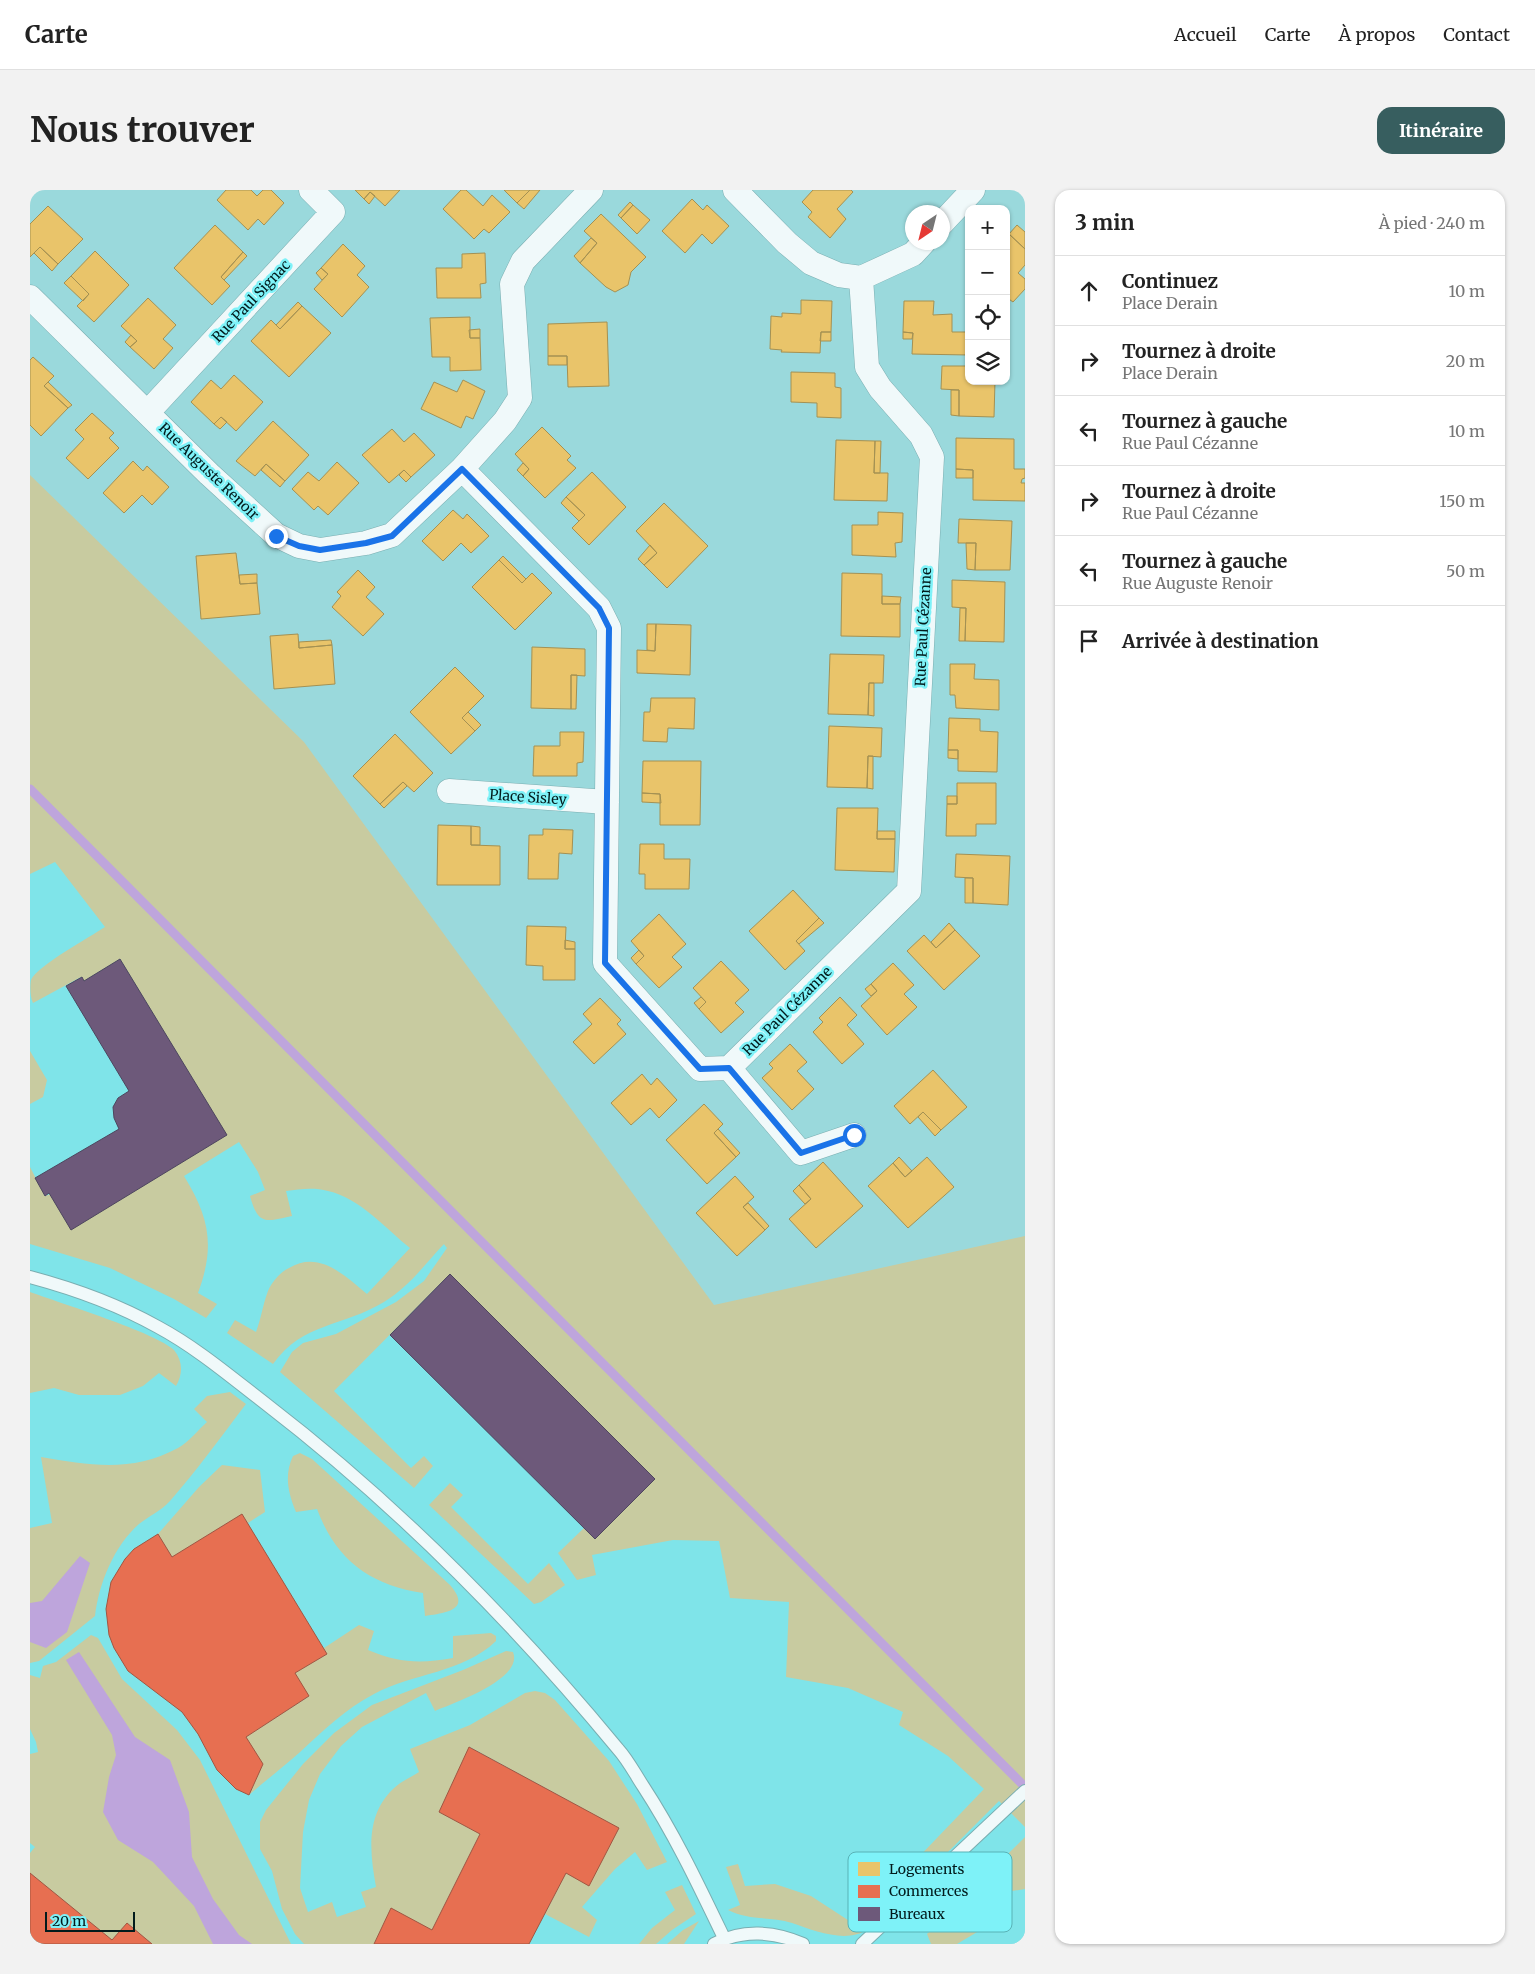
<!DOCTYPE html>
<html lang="fr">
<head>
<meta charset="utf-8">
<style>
  body { margin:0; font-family:Merriweather,serif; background:#f2f2f2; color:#222 }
  .controls { position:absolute; right:15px; top:15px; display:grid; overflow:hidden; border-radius:10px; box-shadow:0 1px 4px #0004 }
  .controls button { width:45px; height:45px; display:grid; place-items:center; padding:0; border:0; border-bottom:1px solid #e0e0e0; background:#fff; color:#222; font:25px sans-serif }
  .compass { position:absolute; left:875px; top:15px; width:45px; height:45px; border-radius:50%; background:#fff; box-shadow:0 1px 4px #0004; rotate:215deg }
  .scale { position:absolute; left:15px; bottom:12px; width:90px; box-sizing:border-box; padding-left:5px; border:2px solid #021b1c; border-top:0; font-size:14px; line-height:18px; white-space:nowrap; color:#021b1c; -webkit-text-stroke:4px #7ef2f8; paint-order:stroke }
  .stop { position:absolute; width:15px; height:15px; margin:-11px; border:4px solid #1a73e8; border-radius:50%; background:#fff }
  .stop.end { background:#1a73e8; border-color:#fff; box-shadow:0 1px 5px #0008 }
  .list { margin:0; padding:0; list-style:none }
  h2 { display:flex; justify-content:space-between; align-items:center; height:65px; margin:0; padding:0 20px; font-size:21px }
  h2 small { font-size:16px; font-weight:400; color:#767676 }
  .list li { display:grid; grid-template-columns:32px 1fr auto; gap:15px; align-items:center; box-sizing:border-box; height:70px; padding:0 20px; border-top:1px solid #e0e0e0 }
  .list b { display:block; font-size:19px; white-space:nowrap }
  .list p { margin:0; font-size:16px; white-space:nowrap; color:#767676 }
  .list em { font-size:16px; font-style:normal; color:#767676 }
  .icon { flex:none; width:28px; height:28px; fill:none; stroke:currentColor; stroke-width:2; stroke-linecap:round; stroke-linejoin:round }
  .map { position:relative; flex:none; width:995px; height:1754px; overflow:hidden; border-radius:15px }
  header { display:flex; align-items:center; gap:30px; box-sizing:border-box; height:70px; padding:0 25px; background:#fff; border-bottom:1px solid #e0e0e0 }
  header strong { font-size:24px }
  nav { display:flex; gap:28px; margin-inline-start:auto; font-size:18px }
  .intro { display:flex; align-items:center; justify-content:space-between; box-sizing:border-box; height:120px; padding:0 30px }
  h1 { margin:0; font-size:35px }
  .button { padding:12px 22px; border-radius:15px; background:#375e5f; color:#fff; font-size:18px; font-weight:700 }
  main { display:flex; gap:30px; padding:0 30px }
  aside { flex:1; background:#fff; border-radius:15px; box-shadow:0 1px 4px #0004 }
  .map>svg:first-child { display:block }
  .built { fill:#7fe4e9 }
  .green { fill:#c8cba0 }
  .water { fill:#bea5dc }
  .homes { fill:#e9c46a; stroke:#a49153 }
  .shops { fill:#e76f51; stroke:#a25641 }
  .offices { fill:#6d597a; stroke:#4d465e }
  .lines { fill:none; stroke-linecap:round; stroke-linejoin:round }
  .stream { stroke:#bea5dc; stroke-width:9 }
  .lane-casing { stroke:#7aaeb1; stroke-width:14 }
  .street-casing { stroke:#7aaeb1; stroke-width:25 }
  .lane { stroke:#f0f9fa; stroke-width:12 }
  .street { stroke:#f0f9fa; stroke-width:24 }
  .route { stroke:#1a73e8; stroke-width:6 }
  .labels { text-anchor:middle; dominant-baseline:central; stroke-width:5; stroke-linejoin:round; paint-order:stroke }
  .street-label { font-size:14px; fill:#021b1c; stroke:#7ef2f8 }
  .key { fill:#7ef2f8; stroke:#59b2b6; stroke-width:1 }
  .key-label { font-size:14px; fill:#021b1c }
</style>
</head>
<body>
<header>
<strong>Carte</strong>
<nav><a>Accueil</a><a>Carte</a><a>À propos</a><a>Contact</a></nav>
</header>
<div class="intro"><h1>Nous trouver</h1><a class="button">Itinéraire</a></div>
<main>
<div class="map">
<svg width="995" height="1754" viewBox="0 0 995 1754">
  <rect width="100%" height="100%" fill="#9ad9dc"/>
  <path class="built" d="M0,640L995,1637V1754H0Z"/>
  <path class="green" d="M0,285L274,552L684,1115L995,1046V1637L969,1611L869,1711L858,1699L954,1599L918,1566L869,1535L873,1522L818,1498L756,1487L759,1412L700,1408L689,1351L643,1350L562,1365L566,1385L547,1390L528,1363L554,1338L565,1349L625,1289L420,1084L304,1201L381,1278L394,1266L403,1276L384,1298L250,1182L262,1162L273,1153L306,1144L366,1112L394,1091L417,1058L414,1054C393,1076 381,1095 354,1112C313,1137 273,1132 243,1174L197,1143L205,1130L226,1142C231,1129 233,1114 238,1101C242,1092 250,1082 259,1078C289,1060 314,1085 337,1104L380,1058C356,1039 330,1008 298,1001C284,997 270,999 256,1001L262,1026C235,1032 228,1035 220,1006L235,1000L228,982L209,952L154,986C180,1028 185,1057 168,1103L187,1114L176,1128L144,1109L80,1078L0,1054V977L15,1006L196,945L90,769L54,791L51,787L3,813C0,807 0,796 1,790C7,776 60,747 75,737L25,672L0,684Z
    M0,861L17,890L13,907L0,914Z
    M0,1102C27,1112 127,1143 144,1160C153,1171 153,1184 146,1196L129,1183L113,1196L90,1205H49L24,1198L0,1203Z
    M200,1202L216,1214C191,1247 167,1280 140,1311C131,1321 119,1326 109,1334C84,1356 69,1393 65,1426L9,1471L0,1473V1338L22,1333L11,1267C59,1275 102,1283 148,1258C159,1252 168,1240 177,1232L164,1219L177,1206Z
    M270,1263L282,1269L420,1395C442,1420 416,1423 395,1426L393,1403C340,1395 306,1370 287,1319L266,1322C258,1303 254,1285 263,1266Z
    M192,1275L230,1280L235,1322L218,1333L212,1324L142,1367L128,1344L169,1297Z
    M420,1293L433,1305L421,1317L498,1394L519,1373L535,1395L511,1412L504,1414L399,1315Z
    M329,1435L344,1441L338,1460C369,1473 390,1474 423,1468V1446L461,1443L466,1446V1451C433,1483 383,1483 344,1504C315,1519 292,1542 269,1563C252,1578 235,1591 219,1605L232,1574L216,1547L278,1507L265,1483L297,1464L294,1458Z
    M61,1445L68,1448L92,1489L147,1540L170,1570L261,1754H122L97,1733L82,1750L0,1683V1663L5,1657L0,1653V1564L8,1562L6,1552L0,1539V1485L10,1488L13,1476L26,1472Z
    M476,1461L483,1462C494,1489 424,1513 405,1521L396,1503L332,1537L311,1556L290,1584L279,1610L273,1642L270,1698L278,1722L302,1712L307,1727L336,1717L331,1702L346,1697C340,1663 335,1626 363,1599C370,1592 381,1587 389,1582L380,1559L440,1535L495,1503L505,1501L515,1503L525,1510L579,1571L607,1614L637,1672L617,1680L605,1662L585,1679L552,1717L567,1730L559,1747L515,1724L536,1683L559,1695L589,1638L440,1557L409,1622L450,1644L402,1740L361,1718L344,1754H274L265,1744L252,1719L242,1681L230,1659V1632L236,1620L273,1574L304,1543L342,1515L433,1480Z
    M995,1647V1699L982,1701L947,1720L959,1735L927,1754H901L897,1744Z
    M708,1674L715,1696L745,1694L781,1706L824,1734L839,1718C843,1726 844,1732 838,1739C817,1754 785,1741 762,1733C741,1726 719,1731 698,1720L710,1715L696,1677Z
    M652,1695L666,1724L642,1740L626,1754H609L622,1738L645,1720L635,1702Z
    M669,1731L654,1754H637L653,1740Z"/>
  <path class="water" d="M50,1366L60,1373L37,1442L16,1458L0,1452V1413L12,1411Z
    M49,1462L105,1547L140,1570L159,1622L162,1667L183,1709L209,1745L222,1754H183L164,1716L123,1672L88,1650L73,1622L79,1587L86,1565L82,1545L36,1470Z"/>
  <path class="homes" d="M196,0H221L227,6L233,0H241L254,13L234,35L228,29L218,40L187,10Z
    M325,0H370L355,16L340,2L334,9Z
    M431,0H436L453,16L462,5L480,22L459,43L454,39L444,49L413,19Z
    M474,0H500L487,13Z
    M500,0H510L494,19L487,13Z
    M783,0H821L823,2L807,19L816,29L800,48L778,27L782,22L772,12Z
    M340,2L345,6L339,14L334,9Z
    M662,9L673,20L677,15L699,36L682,54L672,44L655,63L632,41Z
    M600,12L603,15L591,28L588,25Z
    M603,15L620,30L607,44L591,28Z
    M18,16L53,49L28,74L10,57L0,67V34Z
    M571,24L616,67L601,82L598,95L585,102L576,97L550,73L567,53L554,41Z
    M185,35L213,62L191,87L200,96L182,115L144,78Z
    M987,35L995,42V59L979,44Z
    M978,43L995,59V75L988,83L995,89V99L983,112L976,107Z
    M561,48L567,53L550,73L544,66Z
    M313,54L335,76L327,85L339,97L312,127L284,99L298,84L291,78Z
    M10,57L28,74L22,81L4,63Z
    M65,61L99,95L64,132L47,116L59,104L41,86Z
    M213,62L217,66L194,90L191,87Z
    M455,63L456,93L450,94L451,108H407L406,78H432V64Z
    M291,78L298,84L292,90L286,83Z
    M41,86L59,104L53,111L34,93Z
    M118,108L146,135L133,149L143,158L124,179L100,157L107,151L91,136Z
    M771,110L802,111L801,142H791L790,163L751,162L752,160L740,159L741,126L752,127V123L771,124Z
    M874,111H904L903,125L922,124V142H937L939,145V165L882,164L883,143L873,142Z
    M268,112L272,116L250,139L246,135Z
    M272,116L301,143L259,187L221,151L241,130L250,139Z
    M440,127V148H450L451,180L420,181V167H402L400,128Z
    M577,132L579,196L538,197L537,166H518V134Z
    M450,139V148H440L439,140Z
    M791,142H801V151H790Z
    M873,142L883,143L882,149H873Z
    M101,145L107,151L100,157L95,152Z
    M518,166H537V175H518Z
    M3,167L24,186L14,196L38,218L11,246L0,235V170Z
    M912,176H939V191H965L964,227L929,226V200L911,199Z
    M761,182L805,183V197L811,198V228L787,227V213L761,212Z
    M204,185L233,212L206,241L191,227L184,234L161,212L181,190L191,199Z
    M433,190L455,201L443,229L436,226L431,238L391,219L404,192L427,202Z
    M18,192L42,215L38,218L14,196Z
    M921,200H929V226L921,225Z
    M62,223L84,243L79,248L89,258L58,289L36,268L54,249L45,240Z
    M191,227L197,232L190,239L184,234Z
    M243,231L279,265L255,291L236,274L225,286L206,271Z
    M512,237L541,266L537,270L546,278L515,308L493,286L499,279L485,264Z
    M362,239L374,252L384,243L405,265L381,287L374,280L359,293L332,265Z
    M926,248L984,249V279H995V288L992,289L991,293H995V311L943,310V280L926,279Z
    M806,250L845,251L844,283H858L857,311L804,310Z
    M845,251H851L850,283H844Z
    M103,271L113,281L117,276L139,297L122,315L112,305L94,323L73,303Z
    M307,272L329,293L298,325L288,316L284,320L262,299L278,282L289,291Z
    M493,273L499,279L493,286L487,280Z
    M236,274L255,291L250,297L231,280Z
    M926,279L943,280V288H926Z
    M374,280L381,287L376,292L369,285Z
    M562,282L596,317L559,355L542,338L555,325L536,307Z
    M536,307L555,325L549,331L531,313Z
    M634,313L678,356L637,398L614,375L627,363L606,341Z
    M423,320L433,329L437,324L459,346L441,363L431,353L413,371L392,351Z
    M848,322L873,323L872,352L865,353L866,367L822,365V335H848Z
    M929,329L982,331L980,380H945L946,353H928Z
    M936,353H946L945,380L937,379Z
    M620,355L627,363L614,375L608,369Z
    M206,363L210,394L227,393L230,424L171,429L166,366Z
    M473,366L496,389L492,393L469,370Z
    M469,370L492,393L502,383L522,403L485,440L442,397Z
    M328,380L345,397L336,407L354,424L333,446L302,417L311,406L307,402Z
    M812,383L852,384V414H870V447L811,446Z
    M227,384V393L210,394L209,385Z
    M922,390L975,392L974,452L935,451L936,418L922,417Z
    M852,406L871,407L870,414H852Z
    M930,418H936L935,451H929Z
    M617,434H626L625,461L617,460Z
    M626,434L661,435L660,485L607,483V460L625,461Z
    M268,444L269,458L302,455L305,494L244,499L240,446Z
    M301,450L302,455L269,458V452Z
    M502,457L555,459V486L541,485V519L501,518Z
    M800,464L854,465L853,493H839L838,525L798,524Z
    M920,474H945L944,489L969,490V520L926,518L925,505H920Z
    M425,477L454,506L432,528L445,541L421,564L380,522Z
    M541,485H547L546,519H541Z
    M839,493H844V526L838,525Z
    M621,508H665L664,539L638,538L637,552L613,551L614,522H620Z
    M438,522L451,535L445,541L432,528Z
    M919,528L950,529V541L968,542L967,582L928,581V560H918Z
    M799,536L852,538L851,567L838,566L837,598L797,597Z
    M530,542H554L553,572L547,573V586H503L504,556H530Z
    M365,544L403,583L384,602L373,592L350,614L323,586Z
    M918,560H928V569L918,568Z
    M838,566H843V599L837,598Z
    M613,571H671L670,635H630V604L612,603Z
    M373,592L377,596L354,618L350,614Z
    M927,593H966V634H946V646H916L917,614H927Z
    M612,603L630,604L631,613L612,612Z
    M917,606H927V614H917Z
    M807,618H848L847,649H865L864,682L805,680Z
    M408,635L441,636V655L470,656V695H407Z
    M441,636L450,637V655H441Z
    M513,639L543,640L542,664L529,663L528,689H498L499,645H513Z
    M847,641H865V649H847Z
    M610,654H634V669H660L659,699H615V684H609Z
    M926,664L980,666L978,715L943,713V688L925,687Z
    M935,688H943V713H935Z
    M763,700L789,728L766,751L775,761L755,780L719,741Z
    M629,724L656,754L642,767L652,777L629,798L606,774L614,766L601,751Z
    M789,728L794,733L769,754L766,751Z
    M919,733L925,740L906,758L901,752Z
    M497,736L536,737L535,759H545V790H513V776L496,775Z
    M925,740L950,766L914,800L877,761L894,745L906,758Z
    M535,750L545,752V759H535Z
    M609,760L614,766L606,774L601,768Z
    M691,771L719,800L705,813L714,822L691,843L669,819L676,812L663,798Z
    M863,773L884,795L874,804L887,817L857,845L831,816L847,801L841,794Z
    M841,794L847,801L841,806L835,799Z
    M671,807L676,812L669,819L664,813Z
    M810,807L827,825L817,835L834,854L812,874L783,842L793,832L789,828Z
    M570,808L591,830L587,834L596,844L564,874L543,852L562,834L553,824Z
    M760,854L777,872L767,881L784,899L762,920L732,888L743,878L739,874Z
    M903,880L937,917L911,940L893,922L880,934L864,916Z
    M612,884L621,895L627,888L647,910L629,928L620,918L601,935L581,913Z
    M674,914L693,934L684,943L706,967L677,994L636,950Z
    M893,922L911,940L905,946L888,927Z
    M688,939L710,963L706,967L684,943Z
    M869,967L882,981L875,987L863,973Z
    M897,967L924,997L878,1038L838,996L863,973L875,987Z
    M793,972L833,1016L786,1058L759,1029L781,1009L769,995Z
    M705,986L724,1007L713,1017L735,1040L707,1066L666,1023Z
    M769,995L781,1009L775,1014L763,1001Z
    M718,1013L739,1036L735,1040L713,1017Z"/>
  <path class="shops" d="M212,1324L297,1464L265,1483L279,1506L216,1547L233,1574L219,1605L206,1599L187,1580L168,1544L152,1522L98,1481L84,1458L79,1445L76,1419L81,1392L95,1369L104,1359L128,1344L142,1367Z
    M439,1557L589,1638L559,1696L536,1683L499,1754H344L361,1718L402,1740L450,1644L409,1622Z
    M0,1683L82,1750L97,1733L122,1754H0Z"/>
  <path class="offices" d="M90,769L197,945L41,1040L19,1003L15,1006L5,988L89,939L84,928L83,917L88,908L99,901L36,796L52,787L54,791Z
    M420,1084L625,1289L565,1349L360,1145Z"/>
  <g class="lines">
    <path class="stream" d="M0,599L995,1597"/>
    <defs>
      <path id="lane" d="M0,1087C45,1099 87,1114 128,1137C167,1158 201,1187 236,1214C366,1314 484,1433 588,1559C598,1570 605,1584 613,1596C645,1645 669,1696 694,1748
        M684,1754C712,1739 744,1741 773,1754
        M832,1754L995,1601"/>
      <path id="street" d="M705,0L757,53L781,73L809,85L831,88L883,64L894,52
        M912,33L943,0
        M0,107L179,284L246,345L269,356L290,360L336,353L362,345L432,279L475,231L490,208L482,94L493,71L561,0
        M118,222L303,22L281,0
        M432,279L569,418L579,438L575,773L670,879L699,878L879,701L902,267L891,245L850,198L837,177L831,88
        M419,601L577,612
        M699,878L771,963L824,945"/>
    </defs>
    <use href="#lane" class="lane-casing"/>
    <use href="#street" class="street-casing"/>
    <use href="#lane" class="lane"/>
    <use href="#street" class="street"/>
  </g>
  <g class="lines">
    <path class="route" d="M246,346L269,356L290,360L336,353L362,346L432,279L569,418L579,438L575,773L670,879L699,878L771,963L824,945"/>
  </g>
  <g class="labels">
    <g class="street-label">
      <text transform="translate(221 111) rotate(-47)">Rue Paul Signac</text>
      <text transform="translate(179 281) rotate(44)">Rue Auguste Renoir</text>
      <text transform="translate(893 437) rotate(-87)">Rue Paul Cézanne</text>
      <text transform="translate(498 607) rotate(4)">Place Sisley</text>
      <text transform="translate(757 821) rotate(-45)">Rue Paul Cézanne</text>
    </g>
  </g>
  <rect x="818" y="1662" width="164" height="80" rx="8" class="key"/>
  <rect x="828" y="1672" width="22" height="14" fill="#e9c46a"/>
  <rect x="828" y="1695" width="22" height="13" fill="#e76f51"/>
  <rect x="828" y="1717" width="22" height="14" fill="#6d597a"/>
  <g class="key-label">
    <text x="859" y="1684">Logements</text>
    <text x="859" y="1706">Commerces</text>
    <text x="859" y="1729">Bureaux</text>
  </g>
</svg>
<div class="controls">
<button>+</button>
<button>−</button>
<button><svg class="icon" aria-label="locate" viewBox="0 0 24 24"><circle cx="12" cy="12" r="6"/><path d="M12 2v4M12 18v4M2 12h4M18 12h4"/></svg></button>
<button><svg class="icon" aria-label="layers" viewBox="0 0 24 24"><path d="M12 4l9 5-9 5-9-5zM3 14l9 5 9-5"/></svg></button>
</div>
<svg class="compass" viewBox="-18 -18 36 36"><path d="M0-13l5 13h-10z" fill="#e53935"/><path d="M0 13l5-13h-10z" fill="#767676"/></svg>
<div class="scale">20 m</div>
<div class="stop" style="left:824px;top:945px"></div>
<div class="stop end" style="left:246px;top:346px"></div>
</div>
<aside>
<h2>3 min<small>À pied · 240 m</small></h2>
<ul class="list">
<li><svg class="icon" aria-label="ahead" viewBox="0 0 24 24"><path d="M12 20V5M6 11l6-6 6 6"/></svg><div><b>Continuez</b><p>Place Derain</p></div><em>10 m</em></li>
<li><svg class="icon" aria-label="right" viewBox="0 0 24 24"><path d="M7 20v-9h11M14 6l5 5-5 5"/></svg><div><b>Tournez à droite</b><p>Place Derain</p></div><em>20 m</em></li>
<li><svg class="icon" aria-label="left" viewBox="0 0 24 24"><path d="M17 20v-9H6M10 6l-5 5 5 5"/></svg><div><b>Tournez à gauche</b><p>Rue Paul Cézanne</p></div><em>10 m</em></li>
<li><svg class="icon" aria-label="right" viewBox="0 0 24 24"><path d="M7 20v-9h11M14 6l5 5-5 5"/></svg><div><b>Tournez à droite</b><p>Rue Paul Cézanne</p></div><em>150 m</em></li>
<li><svg class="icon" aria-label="left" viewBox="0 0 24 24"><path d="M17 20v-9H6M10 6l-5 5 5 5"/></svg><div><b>Tournez à gauche</b><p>Rue Auguste Renoir</p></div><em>50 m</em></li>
<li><svg class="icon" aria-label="arrive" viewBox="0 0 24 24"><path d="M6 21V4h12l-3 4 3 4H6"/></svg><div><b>Arrivée à destination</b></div></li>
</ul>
</aside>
</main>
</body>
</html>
